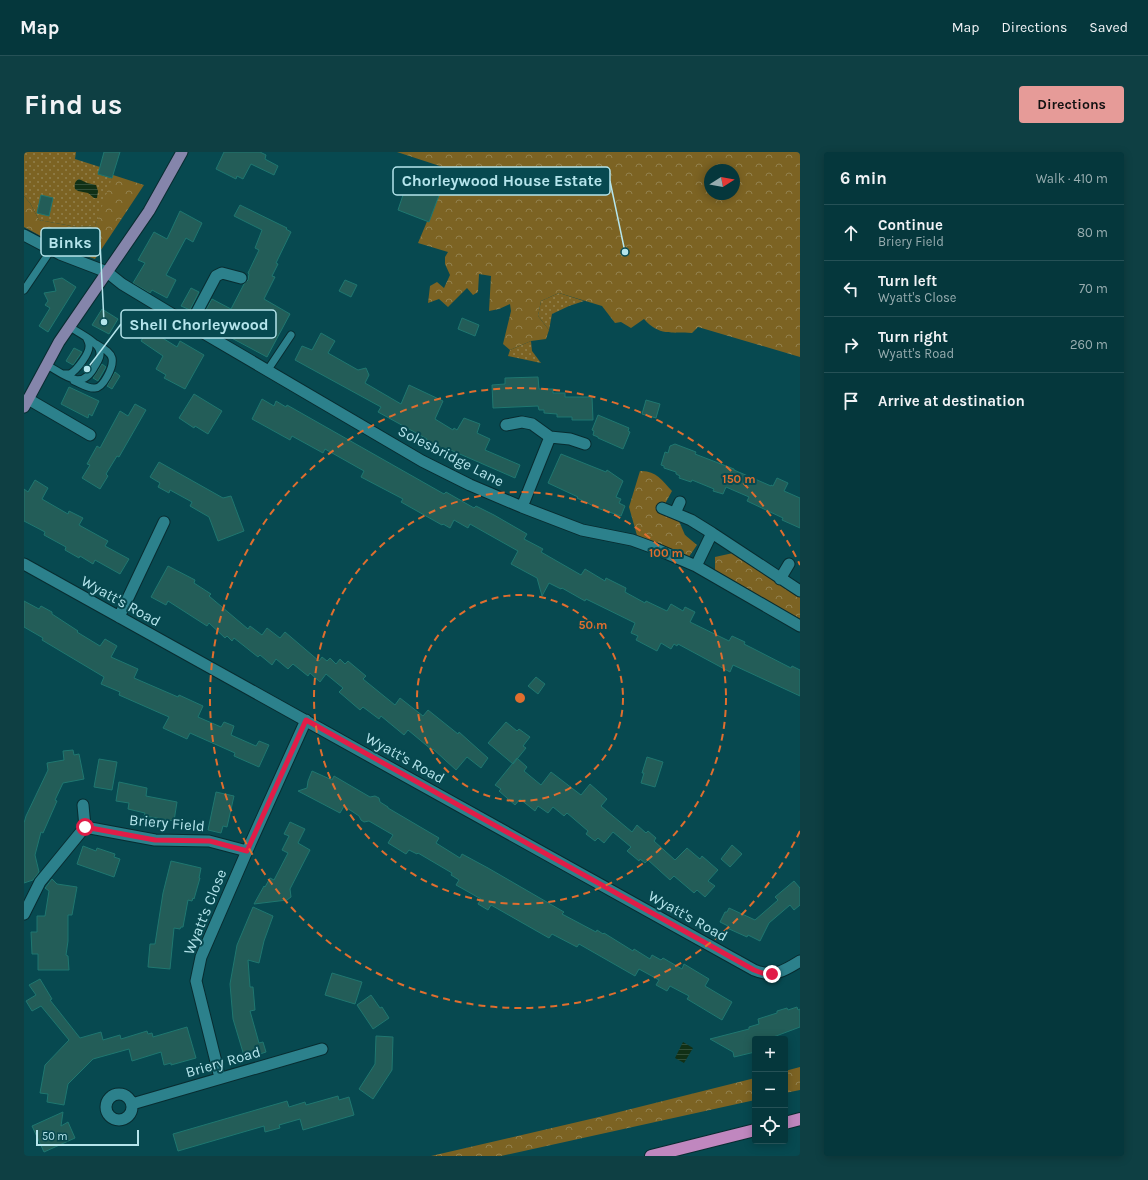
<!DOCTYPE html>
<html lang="en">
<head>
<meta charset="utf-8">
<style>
  body { margin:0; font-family:Karla,sans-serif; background:#0e3f43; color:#f1f3f6 }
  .controls { position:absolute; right:12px; bottom:12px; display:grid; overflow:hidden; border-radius:4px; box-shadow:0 2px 10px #0003 }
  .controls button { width:36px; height:36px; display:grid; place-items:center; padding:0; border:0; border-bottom:1px solid #265156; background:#05373c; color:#f1f3f6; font:20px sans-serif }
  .compass { position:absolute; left:680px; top:12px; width:36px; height:36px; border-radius:50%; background:#05373c; box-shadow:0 2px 10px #0003; rotate:79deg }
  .scale { position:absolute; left:12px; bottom:10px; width:103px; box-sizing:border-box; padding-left:4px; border:2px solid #b5e5ec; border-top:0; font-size:11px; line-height:14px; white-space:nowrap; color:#b5e5ec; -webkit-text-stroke:3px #074950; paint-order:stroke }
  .stop { position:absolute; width:12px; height:12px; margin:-9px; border:3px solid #e11d48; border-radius:50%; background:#fff }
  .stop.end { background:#e11d48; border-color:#fff; box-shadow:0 1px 4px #0008 }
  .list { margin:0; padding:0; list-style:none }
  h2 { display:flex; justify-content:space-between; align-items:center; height:52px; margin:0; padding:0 16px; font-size:17px }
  h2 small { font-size:13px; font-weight:400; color:#97acaf }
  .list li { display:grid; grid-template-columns:26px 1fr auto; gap:12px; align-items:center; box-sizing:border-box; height:56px; padding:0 16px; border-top:1px solid #265156 }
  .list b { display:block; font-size:15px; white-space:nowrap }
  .list p { margin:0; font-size:13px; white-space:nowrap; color:#97acaf }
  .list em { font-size:13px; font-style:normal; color:#97acaf }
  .icon { flex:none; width:22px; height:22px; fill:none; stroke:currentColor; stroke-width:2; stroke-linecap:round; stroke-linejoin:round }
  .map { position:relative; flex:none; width:776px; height:1004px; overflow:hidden; border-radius:4px }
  header { display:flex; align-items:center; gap:24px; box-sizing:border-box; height:56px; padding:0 20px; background:#05373c; border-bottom:1px solid #265156 }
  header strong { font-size:19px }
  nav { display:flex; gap:22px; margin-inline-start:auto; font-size:14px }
  .intro { display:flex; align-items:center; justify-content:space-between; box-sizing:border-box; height:96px; padding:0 24px }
  h1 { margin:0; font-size:28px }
  .button { padding:10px 18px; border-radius:4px; background:#e69b98; color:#111; font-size:14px; font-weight:700 }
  main { display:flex; gap:24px; padding:0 24px }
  aside { flex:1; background:#05373c; border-radius:4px; box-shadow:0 2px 10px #0003 }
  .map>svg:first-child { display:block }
  .grass { fill:url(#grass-dots) }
  .forest { fill:url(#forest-crowns); fill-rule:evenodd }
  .water { fill:url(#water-rules) }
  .building { fill:#235d58; stroke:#1f7770 }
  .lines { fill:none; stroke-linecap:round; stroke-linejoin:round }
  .service-casing { stroke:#082c30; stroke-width:9 }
  .minor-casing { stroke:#082c30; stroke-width:13 }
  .primary-casing { stroke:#082c30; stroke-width:13 }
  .motorway-casing { stroke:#082c30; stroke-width:14 }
  .service { stroke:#2c818c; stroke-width:7 }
  .minor { stroke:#2c818c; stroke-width:11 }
  .primary { stroke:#8585ab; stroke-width:11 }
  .motorway { stroke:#c087bf; stroke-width:12 }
  .route { stroke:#e11d48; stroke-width:5 }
  .ring { fill:none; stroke:#e06e2e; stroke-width:2; stroke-dasharray:7 5 }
  .labels { text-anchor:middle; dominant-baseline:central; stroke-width:4; stroke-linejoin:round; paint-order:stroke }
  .street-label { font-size:15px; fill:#b5e5ec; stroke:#074950 }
  .centre { fill:#e06e2e; stroke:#074950; stroke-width:2 }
  .ring-label { font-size:12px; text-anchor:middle; font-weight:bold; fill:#e06e2e; stroke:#074950; stroke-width:4; stroke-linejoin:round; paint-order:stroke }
  .leader { fill:none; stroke:#b5e5ec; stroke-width:1.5 }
  .callout-dot { fill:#b5e5ec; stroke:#074950; stroke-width:1.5 }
  .callout { fill:#074950; stroke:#b5e5ec; stroke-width:1.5 }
  .callout-label { font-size:16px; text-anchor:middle; font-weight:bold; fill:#b5e5ec }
</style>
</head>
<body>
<header>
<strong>Map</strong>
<nav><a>Map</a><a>Directions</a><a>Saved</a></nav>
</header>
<div class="intro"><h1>Find us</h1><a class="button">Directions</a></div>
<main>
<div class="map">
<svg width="776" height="1004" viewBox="0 0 776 1004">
  <defs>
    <pattern id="grass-dots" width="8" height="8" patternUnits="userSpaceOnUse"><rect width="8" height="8" fill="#7c6323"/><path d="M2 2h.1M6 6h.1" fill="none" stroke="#92814e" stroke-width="1.8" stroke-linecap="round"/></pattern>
    <pattern id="forest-crowns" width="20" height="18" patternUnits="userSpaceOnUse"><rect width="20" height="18" fill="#7c6323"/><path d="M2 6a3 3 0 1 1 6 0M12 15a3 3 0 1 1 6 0" fill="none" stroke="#92814e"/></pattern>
    <pattern id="water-rules" width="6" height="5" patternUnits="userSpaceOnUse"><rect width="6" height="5" fill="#113016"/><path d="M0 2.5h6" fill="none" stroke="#314e38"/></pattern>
  </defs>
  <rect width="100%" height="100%" fill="#074950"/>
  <path class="grass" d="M0,0H52L51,7L76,15L74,22L90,27L71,74L53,75L15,68L6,51L0,44Z
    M535,141L560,149L545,154L528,162L525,178L514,164L517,149Z
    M507,189L508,199L517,211L484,204L486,198Z"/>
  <path class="forest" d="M373,0H776V205L674,175L668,181C647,180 635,184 620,167L607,176L597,170L591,171L578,154L535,141L517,149L514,164L525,178L522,187L507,189L486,198L479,192L487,159L486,152L475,157L465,159L467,124L455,122L454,140L449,143L443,136L424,155L415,147L404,151L406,134L413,130L420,136L426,123L421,112V105L424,100L394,91L425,17ZM686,18H710V42H686Z
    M89,23L120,33L71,107L37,95L0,75V44L6,51L15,68L53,75L71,74Z
    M616,319C631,318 638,328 648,339L642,350L641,361L654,367L661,383L673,393L664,406L614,387L605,355Z
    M709,401L776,443V467L691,420V405Z
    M776,915V938L761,941V919Z
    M731,926V948L477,1004H407L575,965Z"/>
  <path class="water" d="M55,27L63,31L72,33L74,39L73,46H70L64,41L54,39L51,37C50,32 51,29 55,27Z
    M659,890L669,896L660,911L651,906Z"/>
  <path class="building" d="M80,0H96L88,26L74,22Z
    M200,0H236L242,3L241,7L254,14L250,23L227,12L219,27L213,24L212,27L192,17Z
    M397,21L420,30L405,70L374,58L383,31L385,32L386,29L393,32Z
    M17,43L29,46L25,64L13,61Z
    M216,53L263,76L262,77L267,80L252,111L254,112L248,124L251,125L240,147L266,162L243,205L200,182L202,178L178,165L188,147L207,157L220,132L224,128L225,122L224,121L235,98L231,96L238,78L210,64Z
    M156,59L178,71L169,90L162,86L142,123L152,128L143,146L128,138L126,141L109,131L121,111L114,108L130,80L143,87Z
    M38,126L52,135L24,180L15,174L26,156L21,153L24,149L20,141L32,139L29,128Z
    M321,128L333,133L327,145L315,139Z
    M167,136L175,140L166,158L157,154Z
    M78,157L94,167L85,182L68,173Z
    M438,166L455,173L451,184L434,177Z
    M124,177L153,195L156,189L180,203L161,237L140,226L142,223L132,217L139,204L117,189Z
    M297,181L311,189L304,201L334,218L342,216L345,223L341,231L377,252L385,233L419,249L411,267L429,278L430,276L433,278L440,266L456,272L453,281L466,287L461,298L496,313L491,326L422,296L420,299L402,290L403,287L354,260L357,255L271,208L278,194L288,198Z
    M50,196L58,200L49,213L42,209Z
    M78,212L82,215L74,229L69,226Z
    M91,220L96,224L88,237L83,234Z
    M514,225L515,237H529V241H541V245H568L569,268H548V265H533V262L520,261V258H515L514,254L469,256L468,233L481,232V226Z
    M45,235L75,249L68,264L65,262L64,266L37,252Z
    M170,242L198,259L184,282L171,274L170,276L155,266Z
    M238,247L250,254L252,249L262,255L263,253L420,342L422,340L450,356L452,354L470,363L503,382L500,387L519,397L517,400L557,423L561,417L581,429L582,426L602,436L601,440L621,451L622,449L643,459L647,452L659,459L661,455L671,460L666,470L705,489L708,484L721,490L720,492L728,496L767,516L768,514L776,518V544L709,513L706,520L654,492L653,494L650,492L647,497L637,491L633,499L612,488L614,484L607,481L611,471L562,447L561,449L538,436L537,437L525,431L518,444L513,426L487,412L494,399L446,372L444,376L430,368L426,376L419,372L418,373L377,350L379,347L337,325L340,319L301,297L299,301L268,284L266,288L228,267Z
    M622,248L636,252L632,266L618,262Z
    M111,252L122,258L95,305L93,304L82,322L84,324L76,337L58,326L66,313L63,312L73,294L76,296L96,259L104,264Z
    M574,263L605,276L604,279L606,280L599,297L574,286V285L569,283L570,279L568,278Z
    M651,292L672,300L671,302L710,317V318L747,334V333L749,334L753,326L764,331L760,339L776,346V376L758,368L759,366L723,349L725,345L702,335L699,342L689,339L690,337L668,328L667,330L655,326L656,324L652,322V320L640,316V314L637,313L641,300L644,301L646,294Z
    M537,302L582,320L583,318L599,329L592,345L597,347L595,351L601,354L597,364L576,357L553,346L554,345L524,331Z
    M135,310L199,346L207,344L220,379L194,389L185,365L166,354L168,350L146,338L145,341L134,335L136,331L126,325Z
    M11,328L24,336L18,347L44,362L45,359L59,366L55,373L84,389L81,394L105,407L96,422L71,408L69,412L56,404L55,406L41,398L42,395L20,383L21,380L0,369V337L4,340Z
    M144,414L171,428L170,431L187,442L185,444L224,477L226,474L238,483L243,476L256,486L261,480L295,509L298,505L303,509L306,506L312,512L316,507L321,512L324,509L342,524L339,527L371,553L376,546L399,564L404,558L434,582L435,580L464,606L457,616L443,605L432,618L409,597L408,598L384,578L380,583L357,564L355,567L339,555L336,558L315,540L319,536L302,522L296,530L286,521L284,524L269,512L264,517L252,507L248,513L236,503L234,505L210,486L208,489L203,484L201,486L185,471L183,474L144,449L142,453L127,445Z
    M0,449L15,457L17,454L28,460V462L54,479L53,480L76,494L81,487L93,494L87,505L114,517L110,526L154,545L155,543L179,554L174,565L197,575L200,570L210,574L207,583L232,594L235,589L245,593L235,615L210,604L211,601L166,581L163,587L139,576L145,565L95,543L96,540L77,532L80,525L18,488L19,486L0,475Z
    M512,525L521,532L514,542L504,534Z
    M482,570L493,579L495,577L506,585L499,594L502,596L489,612L464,591Z
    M49,598L50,603L55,602L60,627L39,631L31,648L33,649L19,681L17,680L11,703L15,720L9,728L0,731V671L2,664L24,618L23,611L40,608L39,599Z
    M623,605L639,610L631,635L617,631L620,621H618Z
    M493,606L503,615L500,619L517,633L527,620L557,643L566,632L583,647L577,654L608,680L613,673L622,681L624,679L632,686L630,689L651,708L663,696L676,707L678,704L694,718L684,729L691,734L681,745L673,738L670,741L650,724L646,728L624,708L621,711L616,707L615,709L603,699L607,695L589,680L580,691L574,686L571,689L562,682L564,679L543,661L540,664L529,655L524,661L514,654L511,659L496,647L491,653L475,639L477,637L471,633Z
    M75,607L93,610L88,638L70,635Z
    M288,619L308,628L310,624L346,645L351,644L355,646L356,650L364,655V656L415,686L412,691L436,706L438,702L464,716L540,760L538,762L572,780L573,778L579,782L580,781L609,799L610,797L626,807L628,803L637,808L639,806L658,817L660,812L685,827L681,834L708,850L698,868L663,847L665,844L646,834L643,839L632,833L635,828L615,817L611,824L555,792L553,795L528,782L525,786L467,753L464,758L454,752L457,747L432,733L435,728L427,723L428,721L394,701L393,702L385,698L382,702L364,691L369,683L345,669L340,670L337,668L335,664L320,654L316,661L274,639L283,636L284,629Z
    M95,630L123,636L122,644L153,650L150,669L120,664L121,661L104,657L105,651L92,649Z
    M192,640L210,644L203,675L199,674L197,681L184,678Z
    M266,670L281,677L274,691L286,698L266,737L267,745L263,748L230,752L240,734L241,735L246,726L250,728L264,701L258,698L265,684L260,682Z
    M708,693L718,702L706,715L697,707Z
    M59,694L72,699L73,696L91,702L90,705L96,707L90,725L53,712Z
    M147,709L177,716L175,726H176L170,747L169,746L168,749L164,748L159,775H157L156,777L150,776L146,817L124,815L126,792H131L139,741Z
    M28,727L33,732L53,735L48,763H44V789L42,803L44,804L45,818H14V802H8L7,780H13V764H21L25,739L21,736Z
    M770,729L776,736V753L770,758L766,753L745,771L736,789L724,783L723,785L703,776L704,774L696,770L701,760H703L705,756L731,768L754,748L751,745Z
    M229,755L249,764L240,789L235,811L224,808L226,835H229L231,858L226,859L235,891L239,890L242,900L221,907L209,867L206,832L213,793Z
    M308,821L338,830L331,852L301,843Z
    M16,827L28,847L26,848L56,886L77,880L79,888L96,883L97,887L123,879L124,882L128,881L129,885L163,875L172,906L147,913V911L140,913L137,900L108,909L105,897L69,907L44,932L40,953L23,950L24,942L16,941L21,913L45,888L17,854L8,859L2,849L12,843L5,833Z
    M347,843L356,856L358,855L365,866L349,877L333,853Z
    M773,855L774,858L776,857V875L744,887H731V900L710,905L709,900L686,887L725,877V875L735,872L734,867L753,861V859L763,856L764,858Z
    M352,884L369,885L368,918L349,947L335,937L351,912Z
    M314,944L315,948L325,945L330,963L279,978L276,967L255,973L256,976L241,980L240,974L154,999L149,982L263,949L265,955L281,950L282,953Z
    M39,960L37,974L44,970L51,986L20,1000L8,974Z"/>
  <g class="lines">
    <defs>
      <path id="service" d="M0,138L27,98
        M23,213C41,223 58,240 71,214C74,209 78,204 75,197C72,189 53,180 46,175
        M243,219L267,183
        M39,222H46C53,218 66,201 65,193C65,191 64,189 63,187
        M50,229C56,231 64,237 71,236C79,236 90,215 88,206C86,199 78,196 72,192"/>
      <path id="minor" d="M0,83L36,102L83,120L98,132L166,173L398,309L446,333L498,355L558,378L608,388L630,396L672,414L776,474
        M166,173L192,124L198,121L217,126
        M4,247L66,283
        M482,273L498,270L508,272L526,285L546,287L561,292
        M498,355L526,285
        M638,356L667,368L688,381L776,439
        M651,361L656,350
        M0,412L730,818C749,826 760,819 776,809
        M672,414L688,381
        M756,427L765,412
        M95,465L140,370
        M61,675L131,688L185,689L223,699
        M0,762L16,730L61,675L59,653
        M196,926L172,829L177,805L223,699L282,568
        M82 955a13 13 0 1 1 26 0a13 13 0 1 1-26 0Z
        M108,952L298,897"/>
      <path id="primary" d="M0,255L35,190L125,59L158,0"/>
      <path id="motorway" d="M761,971L776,967
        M627,1004L731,978"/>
    </defs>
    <use href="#service" class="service-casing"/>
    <use href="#minor" class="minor-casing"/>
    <use href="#primary" class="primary-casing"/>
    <use href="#motorway" class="motorway-casing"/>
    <use href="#service" class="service"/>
    <use href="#minor" class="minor"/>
    <use href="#primary" class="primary"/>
    <use href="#motorway" class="motorway"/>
  </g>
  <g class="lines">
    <path class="route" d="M61,675L131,688L186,689L223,699L282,568L730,818L738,821L748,822"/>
  </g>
  <g class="ring">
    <circle cx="496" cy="546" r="103"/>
    <circle cx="496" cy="546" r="206"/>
    <path d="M776 679A310 310 0 1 1 776 413"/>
  </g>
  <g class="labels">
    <g class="street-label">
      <text transform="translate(427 304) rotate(27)">Solesbridge Lane</text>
      <text transform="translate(97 449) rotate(29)">Wyatt's Road</text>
      <text transform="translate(381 606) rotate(29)">Wyatt's Road</text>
      <text transform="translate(143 671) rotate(5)">Briery Field</text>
      <text transform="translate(181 760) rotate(-68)">Wyatt's Close</text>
      <text transform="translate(664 764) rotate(29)">Wyatt's Road</text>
      <text transform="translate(199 910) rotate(-16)">Briery Road</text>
    </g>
  </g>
  <circle cx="496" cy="546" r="6" class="centre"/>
  <g class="ring-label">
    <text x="715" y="331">150 m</text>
    <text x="642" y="405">100 m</text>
    <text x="569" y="477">50 m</text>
  </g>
  <path class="leader" d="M601 100L586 29M80 170L76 90M63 217L97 172"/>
  <g class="callout-dot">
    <circle cx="601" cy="100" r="4"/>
    <circle cx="80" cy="170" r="4"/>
    <circle cx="63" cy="217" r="4"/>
  </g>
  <g class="callout">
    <rect x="369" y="15" width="217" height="28" rx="4"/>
    <rect x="17" y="76" width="59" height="28" rx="4"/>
    <rect x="97" y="158" width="155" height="28" rx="4"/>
  </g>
  <g class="callout-label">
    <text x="478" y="34">Chorleywood House Estate</text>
    <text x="46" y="96">Binks</text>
    <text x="175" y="178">Shell Chorleywood</text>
  </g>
</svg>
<div class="controls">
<button>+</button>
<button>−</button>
<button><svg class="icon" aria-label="locate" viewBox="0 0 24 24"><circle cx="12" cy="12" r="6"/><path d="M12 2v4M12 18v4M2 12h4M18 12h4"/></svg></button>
</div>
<svg class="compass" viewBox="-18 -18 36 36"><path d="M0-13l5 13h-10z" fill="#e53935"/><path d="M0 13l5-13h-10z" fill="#97acaf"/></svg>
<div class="scale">50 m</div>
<div class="stop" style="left:61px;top:675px"></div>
<div class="stop end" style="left:748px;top:822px"></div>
</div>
<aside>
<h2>6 min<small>Walk · 410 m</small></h2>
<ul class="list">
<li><svg class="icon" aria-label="ahead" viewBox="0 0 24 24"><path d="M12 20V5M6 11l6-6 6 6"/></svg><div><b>Continue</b><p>Briery Field</p></div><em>80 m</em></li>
<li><svg class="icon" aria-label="left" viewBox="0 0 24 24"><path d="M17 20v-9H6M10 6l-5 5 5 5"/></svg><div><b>Turn left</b><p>Wyatt's Close</p></div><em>70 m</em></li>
<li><svg class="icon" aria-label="right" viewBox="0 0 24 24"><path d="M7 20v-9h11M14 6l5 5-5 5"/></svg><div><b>Turn right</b><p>Wyatt's Road</p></div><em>260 m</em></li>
<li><svg class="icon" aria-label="arrive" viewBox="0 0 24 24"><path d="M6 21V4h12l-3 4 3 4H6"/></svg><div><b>Arrive at destination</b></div></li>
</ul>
</aside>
</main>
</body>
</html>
